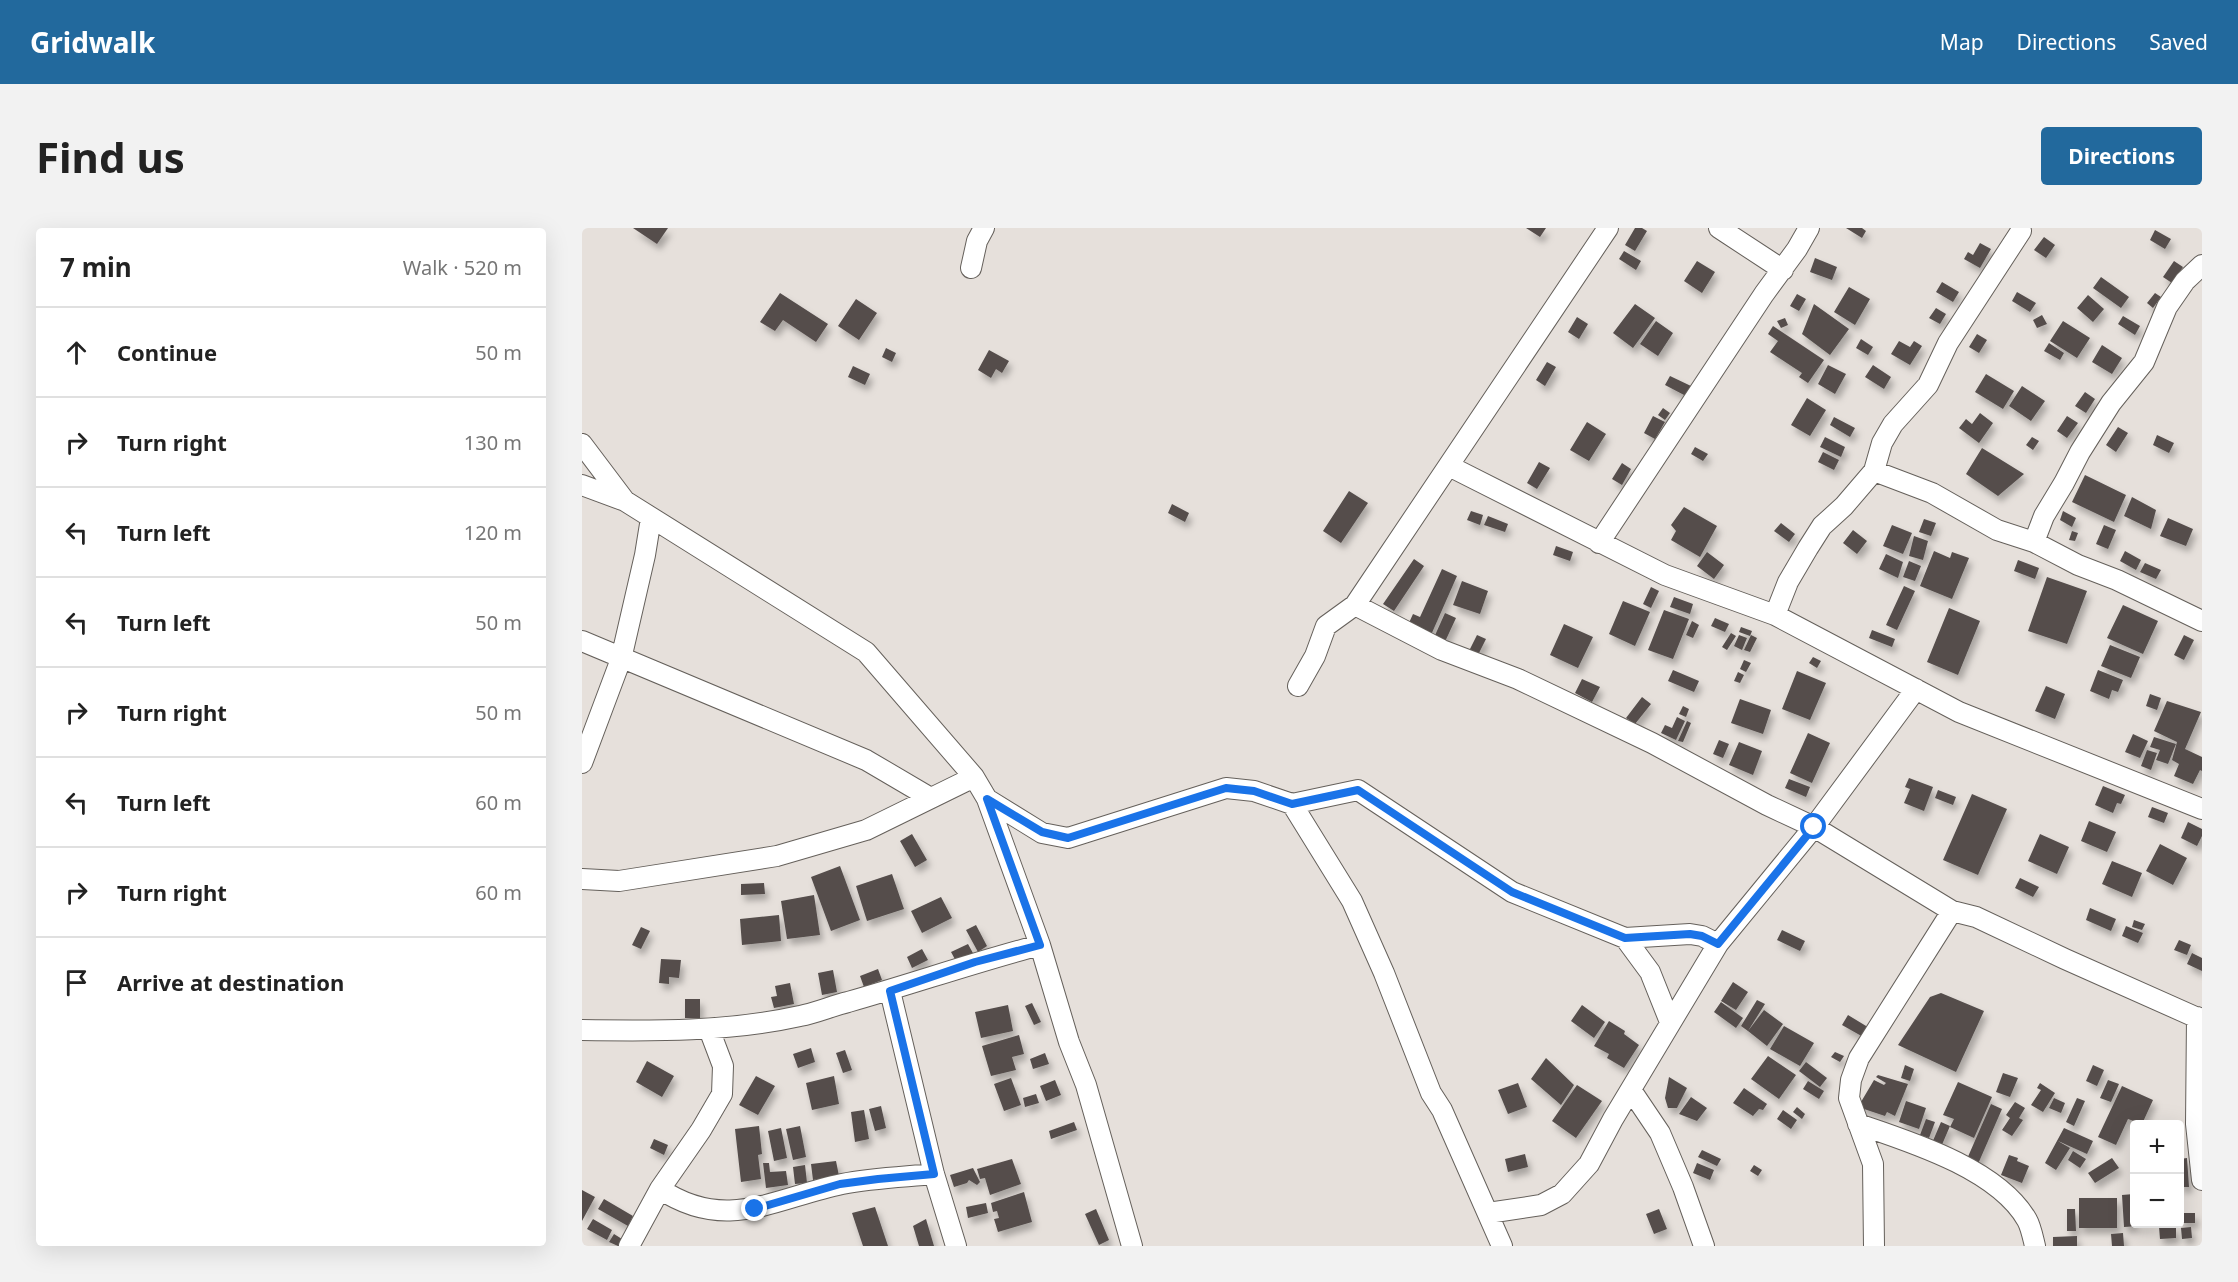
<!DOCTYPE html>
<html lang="en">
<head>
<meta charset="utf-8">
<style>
  body { margin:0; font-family:"Noto Sans",sans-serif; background:#f2f2f2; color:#222 }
  .controls { position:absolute; right:18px; bottom:18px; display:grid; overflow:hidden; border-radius:6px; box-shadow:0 6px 24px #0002 }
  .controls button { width:54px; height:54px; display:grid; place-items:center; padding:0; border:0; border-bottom:2px solid #e0e0e0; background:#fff; color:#222; font:30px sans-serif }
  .stop { position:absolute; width:18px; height:18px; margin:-14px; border:4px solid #1a73e8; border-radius:50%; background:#fff }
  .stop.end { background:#1a73e8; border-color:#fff; box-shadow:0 2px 6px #0008 }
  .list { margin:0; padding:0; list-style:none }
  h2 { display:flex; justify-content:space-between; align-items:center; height:78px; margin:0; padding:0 24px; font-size:26px }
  h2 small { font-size:20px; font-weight:400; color:#767676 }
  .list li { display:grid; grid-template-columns:39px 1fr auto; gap:18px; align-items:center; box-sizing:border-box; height:90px; padding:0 24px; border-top:2px solid #e0e0e0 }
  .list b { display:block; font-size:22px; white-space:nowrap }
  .list em { font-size:20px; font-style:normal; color:#767676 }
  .icon { flex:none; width:33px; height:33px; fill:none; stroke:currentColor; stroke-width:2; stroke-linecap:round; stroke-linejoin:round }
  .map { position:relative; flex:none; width:1620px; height:1018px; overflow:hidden; border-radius:6px }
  header { display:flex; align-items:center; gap:36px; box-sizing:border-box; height:84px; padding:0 30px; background:#22699d; color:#fff }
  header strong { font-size:28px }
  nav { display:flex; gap:33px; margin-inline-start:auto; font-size:21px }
  .intro { display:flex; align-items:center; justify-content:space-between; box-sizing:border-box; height:144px; padding:0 36px }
  h1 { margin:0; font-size:42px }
  .button { padding:15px 27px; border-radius:6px; background:#22699d; color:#fff; font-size:21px; font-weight:700 }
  main { display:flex; gap:36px; padding:0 36px }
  aside { flex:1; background:#fff; border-radius:6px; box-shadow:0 6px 24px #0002 }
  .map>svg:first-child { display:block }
  .building { fill:#544d4b; filter:url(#shadow) }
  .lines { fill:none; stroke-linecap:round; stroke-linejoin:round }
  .street-casing { stroke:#65605b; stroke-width:22 }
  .street { stroke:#fff; stroke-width:20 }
  .route { stroke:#1a73e8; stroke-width:8 }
</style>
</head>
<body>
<header>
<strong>Gridwalk</strong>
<nav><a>Map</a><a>Directions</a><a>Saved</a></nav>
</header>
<div class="intro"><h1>Find us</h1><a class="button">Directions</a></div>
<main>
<aside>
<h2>7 min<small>Walk · 520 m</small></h2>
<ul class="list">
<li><svg class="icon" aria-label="ahead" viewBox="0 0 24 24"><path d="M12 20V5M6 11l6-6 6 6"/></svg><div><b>Continue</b></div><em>50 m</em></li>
<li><svg class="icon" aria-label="right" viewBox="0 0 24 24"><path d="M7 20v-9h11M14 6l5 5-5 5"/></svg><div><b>Turn right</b></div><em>130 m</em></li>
<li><svg class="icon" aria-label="left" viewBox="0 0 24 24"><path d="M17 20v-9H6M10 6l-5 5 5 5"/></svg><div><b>Turn left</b></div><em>120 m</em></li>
<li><svg class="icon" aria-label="left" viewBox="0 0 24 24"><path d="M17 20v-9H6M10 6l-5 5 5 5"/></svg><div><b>Turn left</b></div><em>50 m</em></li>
<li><svg class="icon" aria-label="right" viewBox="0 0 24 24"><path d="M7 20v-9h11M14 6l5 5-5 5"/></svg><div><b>Turn right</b></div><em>50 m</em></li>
<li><svg class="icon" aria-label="left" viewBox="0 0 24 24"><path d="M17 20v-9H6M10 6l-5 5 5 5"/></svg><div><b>Turn left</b></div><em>60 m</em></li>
<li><svg class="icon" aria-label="right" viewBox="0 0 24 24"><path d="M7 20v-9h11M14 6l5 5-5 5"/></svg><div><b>Turn right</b></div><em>60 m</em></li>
<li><svg class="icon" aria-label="arrive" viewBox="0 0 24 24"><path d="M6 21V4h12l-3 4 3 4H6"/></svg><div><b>Arrive at destination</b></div></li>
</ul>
</aside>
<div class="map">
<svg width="1620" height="1018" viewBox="0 0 1620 1018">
  <defs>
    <filter id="shadow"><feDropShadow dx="3.5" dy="6" stdDeviation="3" flood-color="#0004"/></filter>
  </defs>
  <rect width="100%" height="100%" fill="#e6e0db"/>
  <path class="building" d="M51,0H86L75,16Z
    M944,0H964L958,9Z
    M1053,0H1060L1065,3L1053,23L1043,17Z
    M1264,0H1280L1284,3L1280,10Z
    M1573,2L1589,11L1583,21L1568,12Z
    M1462,9L1473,17L1464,30L1452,22Z
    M1398,15L1409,21L1398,40L1382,31L1386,24L1391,27Z
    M1042,23L1059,33L1054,42L1037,31Z
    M1233,30L1255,39L1250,52L1228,44Z
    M1115,33L1133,44L1120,65L1102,53Z
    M1592,33L1601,39L1590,55L1581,49Z
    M1519,49L1547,69L1539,80L1511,60Z
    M1360,54L1377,64L1371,74L1354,64Z
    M1267,59L1288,71L1273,97L1252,84Z
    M1435,64L1454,75L1448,84L1430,73Z
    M198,65L246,96L234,114L201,92L193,103L178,94Z
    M1573,65L1579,69L1571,80L1565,75Z
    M1215,66L1224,71L1217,83L1208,78Z
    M1506,67L1522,81L1511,94L1495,80Z
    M274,71L295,85L277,112L256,98Z
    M1053,76L1073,90L1051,120L1031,105Z
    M1232,76L1267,101L1248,127L1220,106Z
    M1354,80L1364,86L1358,96L1347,90Z
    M1460,87L1465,96L1455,100L1451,92Z
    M1541,88L1558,98L1553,107L1536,96Z
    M995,89L1006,96L997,111L986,104Z
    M1203,90L1206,97L1199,100L1195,93Z
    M1074,93L1091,105L1076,128L1058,116Z
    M1481,93L1508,110L1495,130L1468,113Z
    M1191,98L1242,132L1226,155L1217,149L1220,145L1188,124L1196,113L1186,106Z
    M1395,106L1405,112L1397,125L1387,119Z
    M1279,111L1291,119L1286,127L1274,120Z
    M1317,113L1328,119L1332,113L1340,118L1328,137L1309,126Z
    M1467,115L1482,125L1478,132L1462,123Z
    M1520,117L1540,130L1530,146L1510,134Z
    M304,120L314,125L310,134L300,129Z
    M407,122L427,133L420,145L414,141L409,150L396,142Z
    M965,134L974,139L963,158L954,152Z
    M1246,137L1264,146L1253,166L1236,156Z
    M1291,137L1309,149L1302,161L1283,149Z
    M271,138L288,146L283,157L266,149Z
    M1404,146L1432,163L1421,181L1393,164Z
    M1088,148L1109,158L1104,168L1083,157Z
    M1440,158L1463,173L1449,193L1427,178Z
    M1503,164L1513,171L1504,185L1493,178Z
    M1225,170L1244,182L1228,208L1209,197Z
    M1081,180L1088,185L1083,192L1076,187Z
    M1398,185L1411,195L1397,215L1377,200L1384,191L1390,196Z
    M1071,188L1083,194L1073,211L1062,205Z
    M1485,188L1496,195L1485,210L1475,203Z
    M1252,189L1273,200L1268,209L1248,197Z
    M1005,194L1024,206L1007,233L988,222Z
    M1536,199L1546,205L1534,224L1524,217Z
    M1575,207L1592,215L1587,225L1571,217Z
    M1243,209L1263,219L1259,229L1238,219Z
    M1450,209L1457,213L1451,222L1444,217Z
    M1113,219L1126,226L1121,233L1109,226Z
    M1400,220L1442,246L1416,268L1384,246Z
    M1241,224L1257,232L1252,242L1236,234Z
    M957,234L968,240L955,261L945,255Z
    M1040,235L1049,241L1040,257L1030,251Z
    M1503,247L1544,267L1532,294L1490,274Z
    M767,263L786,275L759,315L741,303Z
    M1550,269L1574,282L1569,301L1542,288Z
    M590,276L607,285L603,294L586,285Z
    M1102,279L1135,298L1118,329L1089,312L1094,303L1089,297Z
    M889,283L901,287L898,297L885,292Z
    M1481,283L1494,290L1490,299L1478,292Z
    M906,288L926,296L923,304L902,297Z
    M1586,290L1611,301L1604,318L1578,308Z
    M1342,291L1354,295L1349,308L1337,304Z
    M1199,295L1213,306L1207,314L1192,303Z
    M1310,297L1330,305L1321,326L1301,318Z
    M1522,297L1534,302L1526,321L1514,316Z
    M1271,302L1285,313L1275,326L1261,315Z
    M1490,303L1496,305L1493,313L1487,312Z
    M1332,308L1346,313L1341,332L1327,328Z
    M974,318L991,324L988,333L971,327Z
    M1352,323L1368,330L1370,324L1387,330L1370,371L1338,358Z
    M1543,323L1559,332L1554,342L1538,333Z
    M1125,324L1142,337L1132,351L1115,338Z
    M1304,326L1321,334L1316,350L1297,341Z
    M832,331L842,338L812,383L801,376Z
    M1436,332L1457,340L1453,351L1432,343Z
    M1327,333L1339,338L1333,353L1321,349Z
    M1563,335L1579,342L1574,351L1558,344Z
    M860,341L875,348L849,407L826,397L831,386L838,389Z
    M1465,349L1505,363L1485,416L1446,403Z
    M880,353L906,363L898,386L871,377Z
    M1322,358L1333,363L1315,402L1304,397Z
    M1069,359L1077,363L1069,380L1061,376Z
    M1092,369L1111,376L1108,386L1088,379Z
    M1041,373L1068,384L1053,418L1027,406Z
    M1541,377L1576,393L1561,426L1525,410Z
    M1367,380L1398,393L1376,447L1345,434Z
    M1082,382L1107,391L1091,431L1066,422Z
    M863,385L874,390L861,418L850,414Z
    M1133,390L1147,396L1143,404L1129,398Z
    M1110,393L1117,397L1111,410L1104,407Z
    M982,396L1011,409L996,440L968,427Z
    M1159,399L1170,403L1168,408L1157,404Z
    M1290,402L1313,411L1310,419L1287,410Z
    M1149,405L1154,408L1145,422L1140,419Z
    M895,407L904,411L896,427L887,423Z
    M1157,407L1165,410L1160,422L1152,418Z
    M1169,407L1175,410L1168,424L1162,422Z
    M1602,407L1612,412L1602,432L1592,427Z
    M1528,417L1558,429L1549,450L1519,438Z
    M1231,429L1239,433L1235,440L1227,435Z
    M1162,432L1169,435L1164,444L1158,441Z
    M1091,442L1117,453L1112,464L1086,453Z
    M1516,442L1541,452L1536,464L1530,462L1527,471L1508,463Z
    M1215,443L1244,455L1228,492L1200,481Z
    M1156,444L1162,447L1158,455L1152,453Z
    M1000,451L1018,459L1010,474L993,465Z
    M1464,458L1483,466L1473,491L1453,483Z
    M1568,466L1579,470L1575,482L1564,478Z
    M1060,469L1069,476L1053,496L1044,490Z
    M1158,471L1189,482L1181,506L1149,495Z
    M1585,473L1619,484L1603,521L1620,529V543L1618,542L1611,556L1592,548L1597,536L1590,532L1595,514L1572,503Z
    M1101,478L1107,481L1104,489L1097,486Z
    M1095,489L1103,493L1094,512L1079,505L1083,497L1090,500Z
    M1105,493L1109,495L1101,514L1096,513Z
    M1226,505L1248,515L1230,555L1208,545Z
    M1551,506L1566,513L1558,530L1543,524Z
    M1572,509L1594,516L1586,536L1574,532L1578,522L1568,519Z
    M1137,512L1147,516L1141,530L1131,526Z
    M1157,514L1180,523L1171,547L1147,537Z
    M1565,522L1575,525L1569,542L1559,538Z
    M1327,550L1351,559L1342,583L1322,575L1328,561L1323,559Z
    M1207,551L1228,559L1224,569L1203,560Z
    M1521,558L1543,567L1539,576L1535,575L1531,585L1513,577Z
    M1356,562L1374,569L1371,577L1353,570Z
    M1390,566L1425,581L1396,647L1361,632Z
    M1570,579L1586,585L1582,595L1566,589Z
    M1507,593L1534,604L1525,624L1499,613Z
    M1606,594L1620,601V608L1615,618L1599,610Z
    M330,606L345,632L333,639L318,613Z
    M1458,606L1487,619L1475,646L1446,633Z
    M1578,616L1605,630L1591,657L1564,643Z
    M1530,633L1560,645L1550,669L1520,656Z
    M258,638L278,692L249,703L229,649Z
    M310,646L322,681L285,693L274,658Z
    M1438,650L1457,659L1451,669L1433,660Z
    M182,655L183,666L159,667V656Z
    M232,667L238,707L205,711L199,673Z
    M359,669L370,690L340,705L329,683Z
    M1508,680L1534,691L1529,703L1504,692Z
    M197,687L199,713L160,717L158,691Z
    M1552,692L1563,696L1560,702L1550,699Z
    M394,697L405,718L396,724L384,702Z
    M1544,698L1561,705L1556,715L1540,708Z
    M59,699L68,703L59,721L50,717Z
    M1200,702L1223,713L1218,723L1195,712Z
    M1597,712L1609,717L1605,727L1592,722Z
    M386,716L392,727L375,735L369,724Z
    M340,721L346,732L330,740L325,729Z
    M1610,725L1620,730V743L1605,736Z
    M79,731L99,732L97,750L87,749V756L77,755Z
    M296,741L300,752L282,759L278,748Z
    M251,742L255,764L240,767L236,745Z
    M1151,754L1166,764L1154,782L1139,773Z
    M208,755L212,776L192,780L189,769L195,768L193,758Z
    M1359,765L1402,783L1374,844L1316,817L1348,769Z
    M103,771H118V790H103Z
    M1175,772L1183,776L1166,803L1159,798Z
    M1139,774L1161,790L1154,800L1132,784Z
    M450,775L459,794L452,797L443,778Z
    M426,777L431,803L399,810L393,784Z
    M1000,777L1023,794L1012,810L989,793Z
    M1182,782L1201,796L1185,818L1166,803Z
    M1266,787L1289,801L1283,810L1260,797Z
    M1027,793L1043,803L1042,806L1057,817L1042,840L1025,830L1027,826L1012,818Z
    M1202,798L1232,815L1218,838L1188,821Z
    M437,807L442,826L430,829L434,842L409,848L400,818Z
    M229,820L233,834L216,840L211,826Z
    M263,822L270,842L261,845L254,825Z
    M1253,824L1262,828L1258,834L1249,829Z
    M463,825L467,836L451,841L448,831Z
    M1186,828L1214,847L1197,871L1169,851Z
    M964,830L992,857L979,877L949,851Z
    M65,833L92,848L80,869L54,854Z
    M1224,834L1245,850L1238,859L1217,843Z
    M1323,837L1332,841L1328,853L1319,850Z
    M1511,837L1522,842L1515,858L1504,853Z
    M1421,845L1436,850L1428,869L1414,864Z
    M1296,847L1326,856L1313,888L1305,884L1303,888L1276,879L1292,852L1302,857L1304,855L1294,849Z
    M174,848L193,858L176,887L157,877Z
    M252,848L257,876L230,882L224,855Z
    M1087,849L1105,860L1095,880H1086L1083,870Z
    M429,850L439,877L422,883L412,856Z
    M473,852L479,867L464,873L458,858Z
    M1526,852L1537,856L1529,874L1518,870Z
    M1226,853L1242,863L1237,871L1221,861Z
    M1376,854L1410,869L1392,910L1368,899L1372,891L1361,887Z
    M936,855L945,879L926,886L916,862Z
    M1458,855L1473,865L1461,884L1449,877L1459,862L1455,860Z
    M995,857L1020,873L994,910L970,893Z
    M1540,858L1571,872L1560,896L1546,891L1534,917L1516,909Z
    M1162,860L1185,876L1181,882L1177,881L1171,888L1151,875Z
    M454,866L457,875L443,879L441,870Z
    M1109,869L1125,880L1115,893L1097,886Z
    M1472,870L1483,875L1479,885L1467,880Z
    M1495,870L1503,873L1492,898L1484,894Z
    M1324,873L1344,880L1337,901L1317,894Z
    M1433,874L1443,880L1437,890L1441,892L1430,908L1420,902L1428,890L1424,887Z
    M1409,876L1420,881L1396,936L1385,931Z
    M299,878L304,900L293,903L287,881Z
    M1215,879L1223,886L1220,891L1211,884Z
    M282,882L287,911L273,914L269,884Z
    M1201,882L1215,892L1209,901L1195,891Z
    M1344,891L1353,894L1347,910L1338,907Z
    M492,894L495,902L469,911L467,903Z
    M1359,894L1368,898L1359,919L1350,915Z
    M177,898L180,926L176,927L179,951L159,954L153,901Z
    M218,898L224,929L211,932L204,901Z
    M199,900L205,930L192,933L186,903Z
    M1482,900L1511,913L1505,926L1476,913L1488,920L1474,942L1463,935Z
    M72,911L86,917L82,927L68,920Z
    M1120,922L1139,931L1135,938L1116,929Z
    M1491,923L1504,931L1498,940L1486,932Z
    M943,926L946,939L926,944L923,931Z
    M1427,927L1436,930L1435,933L1447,938L1440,955L1419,947Z
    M1530,930L1537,940L1513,955L1506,945Z
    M1605,930L1607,959H1598V931Z
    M430,931L439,956L408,967L403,950L398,951L395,941Z
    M254,933L257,948L231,952L229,936Z
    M181,935H187L188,944L204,943L206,957L184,960Z
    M1115,935L1132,942L1128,952L1111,945Z
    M223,937L225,955L213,956L211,939Z
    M1172,937L1180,942L1176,948L1168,943Z
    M391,940L398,954L395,957L387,952L385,955L372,959L368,947Z
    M0,962L13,969L0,993Z
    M442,964L450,994L416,1004L412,991L417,990L415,983L411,984L409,975Z
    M1552,966V996H1572V997L1542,999L1540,967Z
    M1497,970H1535V1000H1497Z
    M22,971L51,988L46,998L16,981Z
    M404,975L406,985L386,990L384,979Z
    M293,979L306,1018H281L270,985Z
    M514,981L527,1012L517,1017L503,986Z
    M1077,981L1085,1001L1072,1006L1064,986Z
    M1485,981H1493L1494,1003H1485Z
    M1598,985H1613V995H1598Z
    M11,991L30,1002L25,1012L5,1001Z
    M344,991L352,1018H337L331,998Z
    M1577,999H1594V1010L1578,1011Z
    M1609,999L1610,1010L1600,1011L1599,1000Z
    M1541,1005L1542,1018H1530L1529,1006Z
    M32,1006L40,1011L36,1018L27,1014Z
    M1495,1008V1018H1471V1009Z"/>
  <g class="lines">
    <defs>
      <path id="street" d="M1137,0L1201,42
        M389,40L395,13L402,0
        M0,216L43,273
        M867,238L1083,347L1193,387L1377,484L1620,581
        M1292,243L1350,265L1415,302L1452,314L1496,337L1535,352L1620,393
        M0,257L43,273L284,424L392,549L405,571L458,717L487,814L504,857L550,1018
        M1452,314L1462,288L1482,255L1498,224L1529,175L1562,134L1585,79L1603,53L1620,37
        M1017,315L1182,66L1215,21L1227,0
        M773,377L860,422L936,451L1070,515L1185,577L1232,599L1370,683L1394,689L1483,731L1620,792
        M1193,387L1206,354L1226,320L1240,298L1262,278L1292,243L1300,215L1311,196L1346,157L1366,115L1439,3
        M0,413L284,532L347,569
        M716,458L733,428L744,398L773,377L1026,0
        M0,535L39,431L63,327L69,290
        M405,571L460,605L486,610L644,560L672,563L710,576L776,562L930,664L1043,710L1108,706L1120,708L1136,716
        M710,576L770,673L802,745L849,865L860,882L920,1018
        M0,651L37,653L195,628L284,602L392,549
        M1043,710L1068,744L1088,794
        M308,763L352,946L374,1018
        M1615,789L1614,896L1620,952
        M0,802C73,803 146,804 218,788C234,785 250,778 266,774C330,756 393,734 458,717
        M1049,862L1078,905L1101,959L1122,1018
        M1276,896C1329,914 1416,941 1445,992C1449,999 1451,1010 1453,1018
        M78,961C144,1005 193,970 260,956C290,950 321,949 352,946
        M906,985L959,977L980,966L1007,936L1031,891L1136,716L1232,599L1334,461
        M47,1018L78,961L119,902L140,866L141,838L127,801
        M1292,1018L1291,936L1267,870L1269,852L1277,830L1370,683"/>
    </defs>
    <use href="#street" class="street-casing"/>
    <use href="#street" class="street"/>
  </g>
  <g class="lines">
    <path class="route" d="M173,981L258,956L296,951L352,946L308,763L393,734L458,717L405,571L460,604L486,610L644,560L672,563L710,576L776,562L930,664L1043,710L1108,706L1120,708L1136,716L1232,599"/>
  </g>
</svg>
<div class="controls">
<button>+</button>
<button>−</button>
</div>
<div class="stop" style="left:1232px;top:599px"></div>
<div class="stop end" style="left:173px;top:981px"></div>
</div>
</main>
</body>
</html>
